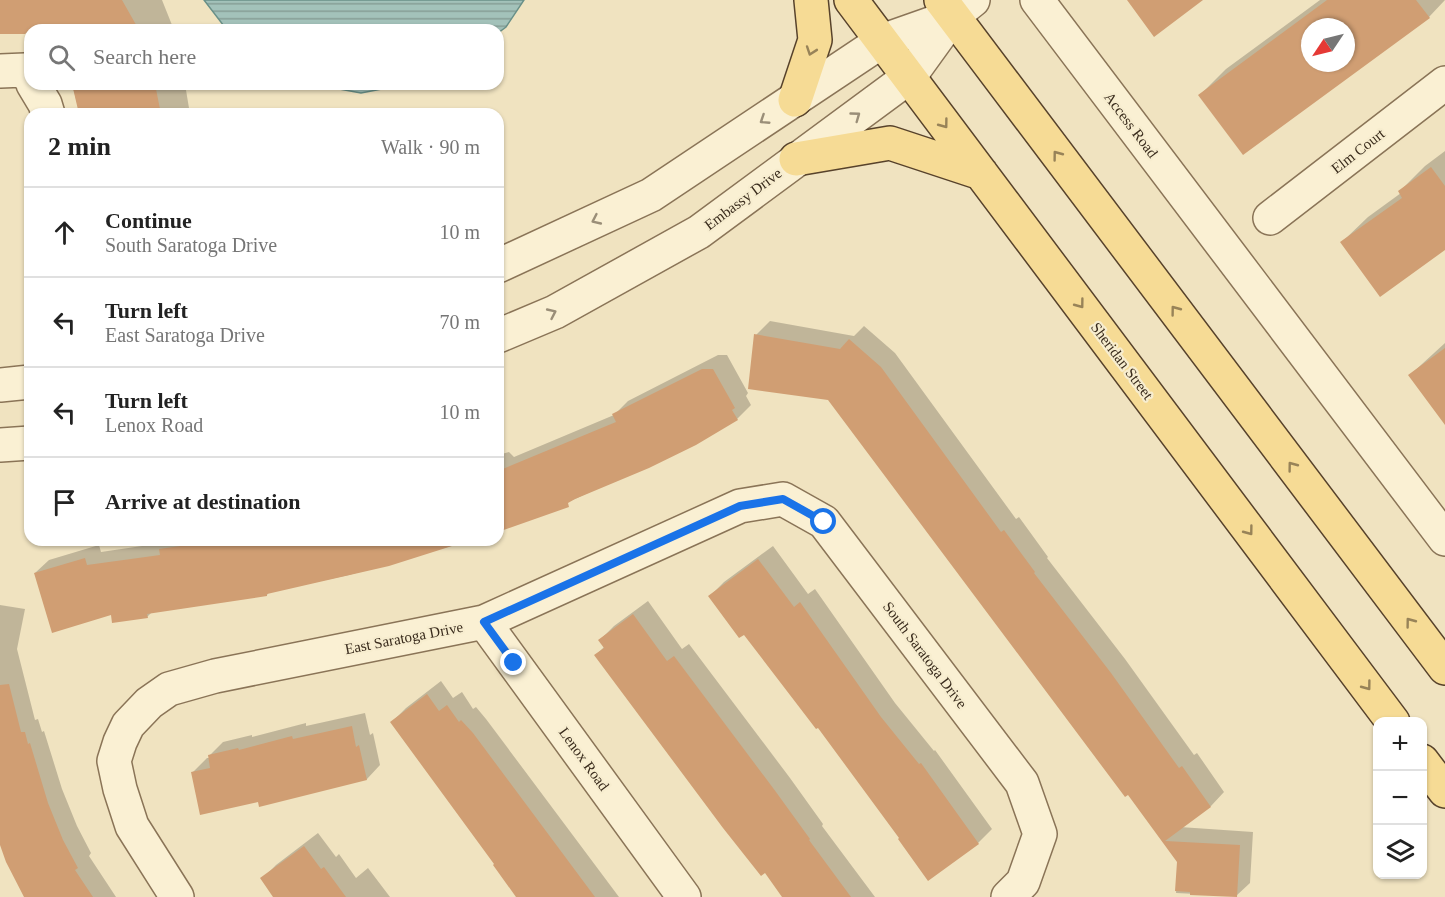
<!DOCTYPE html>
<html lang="en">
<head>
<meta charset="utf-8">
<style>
  body { margin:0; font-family:Georgia,serif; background:#f6f6f6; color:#222 }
  .controls { position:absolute; right:18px; bottom:18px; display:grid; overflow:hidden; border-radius:12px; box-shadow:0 2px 4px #0004 }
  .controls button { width:54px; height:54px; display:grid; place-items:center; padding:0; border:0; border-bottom:2px solid #e0e0e0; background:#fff; color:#222; font:30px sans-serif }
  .compass { position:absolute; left:1301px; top:18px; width:54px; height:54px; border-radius:50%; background:#fff; box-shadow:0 2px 4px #0004; rotate:235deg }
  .stop { position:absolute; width:18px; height:18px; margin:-14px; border:4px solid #1a73e8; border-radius:50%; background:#fff }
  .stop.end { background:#1a73e8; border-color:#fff; box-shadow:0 2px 6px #0008 }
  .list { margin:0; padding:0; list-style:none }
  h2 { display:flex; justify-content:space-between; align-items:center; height:78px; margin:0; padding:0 24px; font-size:26px }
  h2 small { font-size:20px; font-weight:400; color:#767676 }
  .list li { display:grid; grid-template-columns:39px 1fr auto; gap:18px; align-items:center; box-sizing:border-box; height:90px; padding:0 24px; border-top:2px solid #e0e0e0 }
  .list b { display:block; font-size:22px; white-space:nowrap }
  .list p { margin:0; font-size:20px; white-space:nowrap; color:#767676 }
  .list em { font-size:20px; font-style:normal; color:#767676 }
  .icon { flex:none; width:33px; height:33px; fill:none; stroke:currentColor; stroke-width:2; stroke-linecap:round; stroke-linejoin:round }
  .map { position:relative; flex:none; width:1445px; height:897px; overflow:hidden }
  .search { position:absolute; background:#fff; box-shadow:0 2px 4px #0004; left:24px; top:24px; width:480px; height:66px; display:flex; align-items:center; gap:15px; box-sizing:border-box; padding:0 21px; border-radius:18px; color:#767676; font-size:22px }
  .panel { position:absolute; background:#fff; box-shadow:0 2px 4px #0004; left:24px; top:108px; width:480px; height:438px; border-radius:18px }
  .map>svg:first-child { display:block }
  .water { fill:url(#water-rules); stroke:#699088; stroke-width:1.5 }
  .shadow { fill:#0003; fill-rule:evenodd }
  .building { fill:#d09e73; fill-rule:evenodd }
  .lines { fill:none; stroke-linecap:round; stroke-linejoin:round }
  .minor-casing { stroke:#8a7457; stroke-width:36 }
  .major-casing { stroke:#57422b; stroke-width:36 }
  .minor { stroke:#faf0d3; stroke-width:33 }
  .major { stroke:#f6db95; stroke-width:33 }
  .oneway { stroke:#988358 }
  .oneway2 { stroke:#9a8e78 }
  .route { stroke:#1a73e8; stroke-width:8 }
  .labels { text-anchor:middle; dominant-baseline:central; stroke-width:4.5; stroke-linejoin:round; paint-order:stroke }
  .street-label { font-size:15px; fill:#392b1c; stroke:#f7edcf }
</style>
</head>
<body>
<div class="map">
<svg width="1445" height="897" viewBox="0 0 1445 897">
  <defs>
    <pattern id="water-rules" width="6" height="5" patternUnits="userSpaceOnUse" patternTransform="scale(1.5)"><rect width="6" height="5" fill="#a3c2ba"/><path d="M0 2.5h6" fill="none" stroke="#869e96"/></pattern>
  </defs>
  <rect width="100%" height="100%" fill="#f0e3c0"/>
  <path class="water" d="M204,0H524L506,27L498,33V30H227Z
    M312,84H408L361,93Z"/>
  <path class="shadow" d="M0,0H162L174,30H30V33H0Z
    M1320,0H1445L1429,17L1243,153L1200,95L1226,69ZM1310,27H1346V63H1310Z
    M72,84H185L190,114H80Z
    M1445,151V248L1342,242L1368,217L1401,193L1399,192L1425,166Z
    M770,321L854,336L864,326L895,353L1016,519L1019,517L1048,557L1047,558L1125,659L1194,755L1197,753L1224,792L1211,806L1180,827L1253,832L1250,883L1236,896L1176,893L1178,862L1129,793L829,399L756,335Z
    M1445,343V423L1410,375Z
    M718,355H727L748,393L746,396L751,405L737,419L695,443L575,499L498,531V455L509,452L514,457L614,415L628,401Z
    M171,540H472L349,575L269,592L267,595L152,612L147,617L112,613L35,573L49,560L99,545L101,552L169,542Z
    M773,546L808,594L815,589L895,703L934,751L935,750L992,829L978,843L929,879L901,838L818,726L744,633L710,596L724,582Z
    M648,601L682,649L689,644L790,778L823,824L822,826L875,897H785L596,655L605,646L600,640L614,626Z
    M0,605L25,609L17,649L35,720L38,719L42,732L44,731L62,789L77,826L91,853L89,856L116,897H26L0,841Z
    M441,681L453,698L462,692L473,709L476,707L486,719L619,897H519L392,722L406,708Z
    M365,713L370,735L373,733L380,765L367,779L259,800L193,772L207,758H210L209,756L223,742L252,735V737L306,723V726Z
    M318,833L336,857L339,854L356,878L368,868L390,897H275L262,879L276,865Z"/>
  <path class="building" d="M0,0H122L139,30H30L25,34H0Z
    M1127,0H1203L1154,37Z
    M1327,0H1416L1430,18L1243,155L1198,95ZM1310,27H1346V63H1310Z
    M72,84H155L161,114H79Z
    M1431,167L1445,186V250L1380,297L1340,242L1402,198L1398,191Z
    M754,334L840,349L849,339L881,367L1001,532L1004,530L1035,572L1034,573L1111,673L1179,768L1182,766L1211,807L1165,841L1240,845L1237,897L1190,895V892L1175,891L1177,862L1128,795L1125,797L828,400L748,389Z
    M1445,348V425L1408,375Z
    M702,369H713L735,408L732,410L738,420L696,445L649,468L575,499L568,503L569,507L498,532V471L616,422L612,414Z
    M223,540H451L452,546L389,566L267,594V596L147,614L148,618L112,623L111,615L52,633L34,573L85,558L87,565L160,555L159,549Z
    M758,559L794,607L800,602L881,717L919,764L921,763L979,844L928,881L898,839L899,838L818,728L816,729L744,635L739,638L708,596Z
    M633,614L667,661L674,656L776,792L810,839L809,840L851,897H782L765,873L761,876L723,828L594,655L604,648L598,640Z
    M9,684L21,732H25L28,744L30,743L48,803L63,840L78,868L75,870L93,897H24L6,862L0,845V685Z
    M427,694L439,711L447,705L459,722L461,720L473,733L595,897H516L493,865L494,864L390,722Z
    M352,726L356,747L359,745L367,780L259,807L258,802L200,815L191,772L210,768L208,755L238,748L239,750L292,736L293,739Z
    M304,846L321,869L324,867L346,897H273L260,878Z"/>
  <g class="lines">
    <defs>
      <path id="minor" d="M1037,0L1445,539
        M0,71L25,70L30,78
        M33,84L45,104L48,114
        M1270,218L1445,83
        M498,266L651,195L882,41L953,16L973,0
        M498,336L555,312L699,232L909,77L953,16
        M0,385L30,382
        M0,445L30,443
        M484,622L684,897
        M177,897L132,826L120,789L114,761L120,742L128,725L149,703L169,689L215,676L484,622L740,506L783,499L824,522L1022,783L1040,834L1023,882L1008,897"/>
      <path id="major" d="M851,0L1393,722
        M941,0L1445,668
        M795,100L815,40L811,0
        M796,159L890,143L981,173
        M1422,761L1445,791"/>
    </defs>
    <use href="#minor" class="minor-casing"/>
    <use href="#major" class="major-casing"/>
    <use href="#minor" class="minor"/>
    <use href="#major" class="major"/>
  </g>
  <defs><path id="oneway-chevron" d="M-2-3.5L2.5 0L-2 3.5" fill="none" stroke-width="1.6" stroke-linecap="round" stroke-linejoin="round" transform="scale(1.5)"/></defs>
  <g class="oneway">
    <use href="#oneway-chevron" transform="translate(811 51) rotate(109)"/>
    <use href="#oneway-chevron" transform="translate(944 124) rotate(53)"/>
    <use href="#oneway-chevron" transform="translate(1057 155) rotate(-127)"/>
    <use href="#oneway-chevron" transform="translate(1080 304) rotate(53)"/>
    <use href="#oneway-chevron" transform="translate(1175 310) rotate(-127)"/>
    <use href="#oneway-chevron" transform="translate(1292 466) rotate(-127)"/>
    <use href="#oneway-chevron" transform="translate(1249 531) rotate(53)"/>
    <use href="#oneway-chevron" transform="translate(1410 622) rotate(-127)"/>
    <use href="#oneway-chevron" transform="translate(1367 686) rotate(53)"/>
  </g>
  <g class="oneway2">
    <use href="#oneway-chevron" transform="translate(856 116) rotate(-36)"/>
    <use href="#oneway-chevron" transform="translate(764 120) rotate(147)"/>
    <use href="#oneway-chevron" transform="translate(596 220) rotate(155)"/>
    <use href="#oneway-chevron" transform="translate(552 313) rotate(-25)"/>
  </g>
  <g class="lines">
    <path class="route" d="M514,663L484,622L740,506L783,499L824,522"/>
  </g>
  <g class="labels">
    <g class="street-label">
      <text transform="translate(1131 125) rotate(53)">Access Road</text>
      <text transform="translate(1358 151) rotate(-38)">Elm Court</text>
      <text transform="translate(743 199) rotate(-37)">Embassy Drive</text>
      <text transform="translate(1122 361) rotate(53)">Sheridan Street</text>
      <text transform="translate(404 638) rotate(-11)">East Saratoga Drive</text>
      <text transform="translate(925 655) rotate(53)">South Saratoga Drive</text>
      <text transform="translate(584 759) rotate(54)">Lenox Road</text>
    </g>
  </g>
</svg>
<div class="controls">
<button>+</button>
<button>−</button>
<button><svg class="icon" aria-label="layers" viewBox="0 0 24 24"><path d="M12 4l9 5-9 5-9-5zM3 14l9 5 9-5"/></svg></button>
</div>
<svg class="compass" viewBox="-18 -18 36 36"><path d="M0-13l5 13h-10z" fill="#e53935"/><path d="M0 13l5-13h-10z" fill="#767676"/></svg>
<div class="stop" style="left:824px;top:522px"></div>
<div class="stop end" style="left:514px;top:663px"></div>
<div class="search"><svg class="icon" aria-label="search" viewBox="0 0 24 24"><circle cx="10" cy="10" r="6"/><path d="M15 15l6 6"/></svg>Search here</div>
<section class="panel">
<h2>2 min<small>Walk · 90 m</small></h2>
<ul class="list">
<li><svg class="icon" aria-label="ahead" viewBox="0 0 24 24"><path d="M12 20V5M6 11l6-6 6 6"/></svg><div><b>Continue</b><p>South Saratoga Drive</p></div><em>10 m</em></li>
<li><svg class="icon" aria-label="left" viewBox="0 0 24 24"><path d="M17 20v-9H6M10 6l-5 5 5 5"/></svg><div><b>Turn left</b><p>East Saratoga Drive</p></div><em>70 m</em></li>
<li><svg class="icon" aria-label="left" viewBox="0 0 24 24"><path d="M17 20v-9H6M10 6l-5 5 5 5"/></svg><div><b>Turn left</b><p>Lenox Road</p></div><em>10 m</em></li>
<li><svg class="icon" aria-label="arrive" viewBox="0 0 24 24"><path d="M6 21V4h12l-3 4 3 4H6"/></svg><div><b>Arrive at destination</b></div></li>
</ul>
</section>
</div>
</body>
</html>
